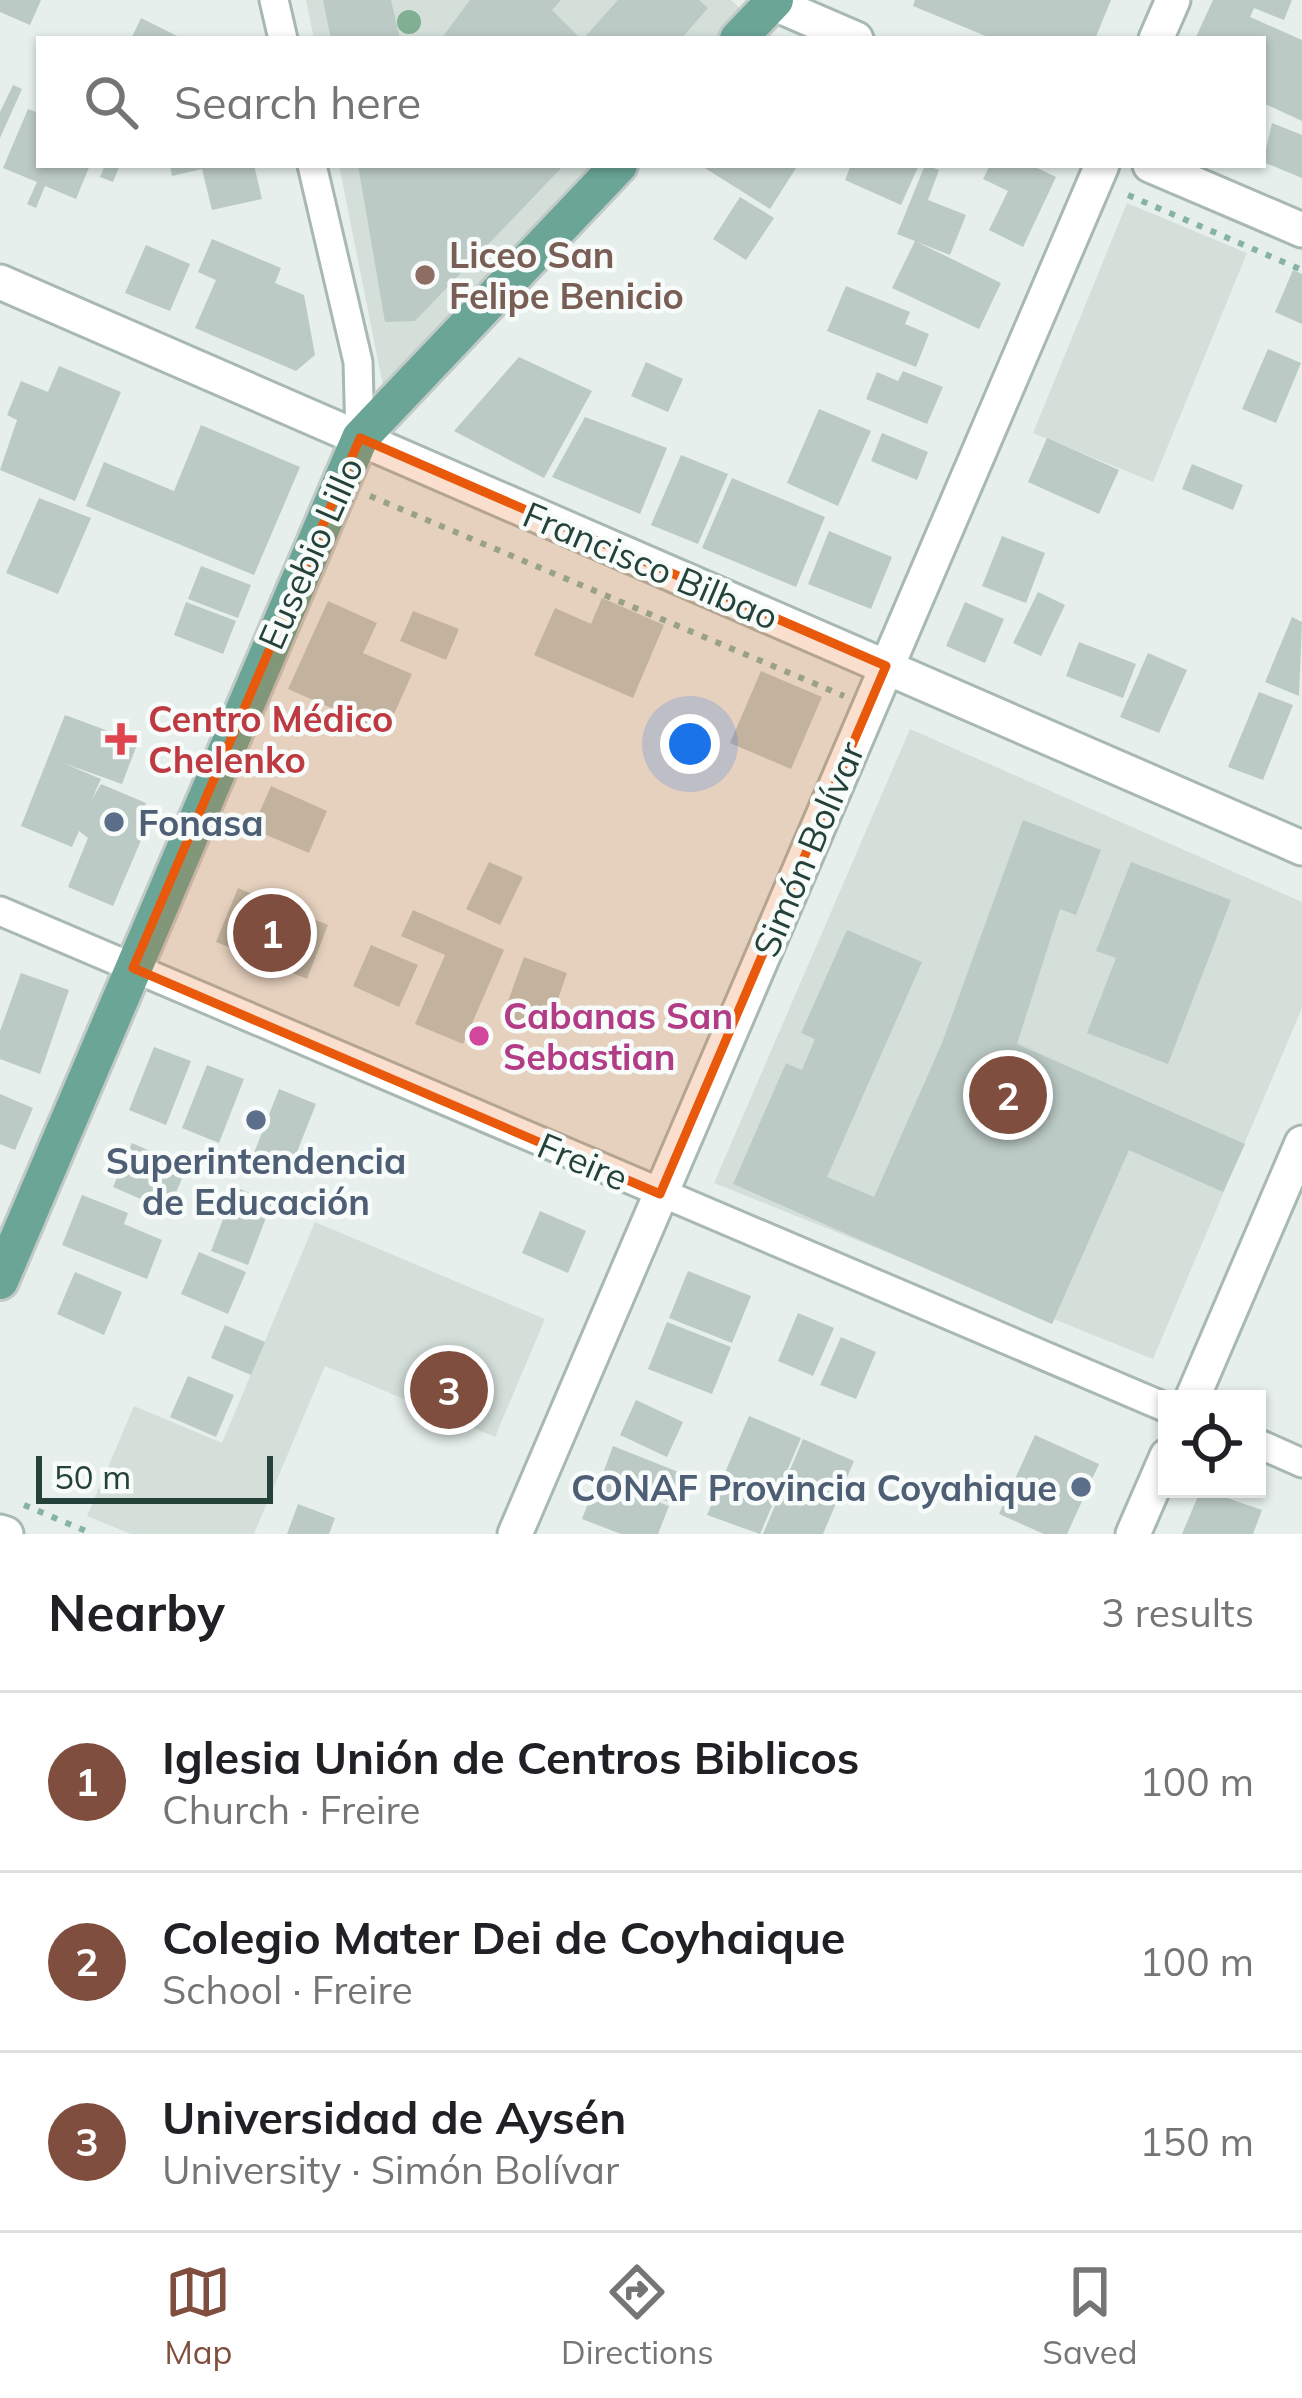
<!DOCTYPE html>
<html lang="en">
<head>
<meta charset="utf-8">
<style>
  body { margin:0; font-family:Mulish,sans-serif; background:#f6f6f6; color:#202124 }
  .controls { position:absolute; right:36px; bottom:36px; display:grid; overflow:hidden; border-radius:0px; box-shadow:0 3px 9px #0004 }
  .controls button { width:108px; height:108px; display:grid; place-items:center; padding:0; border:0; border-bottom:3px solid #e0e0e0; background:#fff; color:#202124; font:60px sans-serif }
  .scale { position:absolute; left:36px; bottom:30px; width:237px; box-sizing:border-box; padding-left:12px; border:6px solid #24423a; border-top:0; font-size:33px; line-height:42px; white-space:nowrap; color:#24423a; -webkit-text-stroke:9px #f7fbf9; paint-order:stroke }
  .you { position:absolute; left:690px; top:744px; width:42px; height:42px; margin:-30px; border:9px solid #fff; border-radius:50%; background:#1a73e8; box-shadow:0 0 0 18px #1a73e833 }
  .badge { display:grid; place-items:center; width:78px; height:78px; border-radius:50%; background:#7f4e3f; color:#fff; font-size:39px; font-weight:700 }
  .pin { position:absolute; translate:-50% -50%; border:6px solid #fff; box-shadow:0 3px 12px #0006 }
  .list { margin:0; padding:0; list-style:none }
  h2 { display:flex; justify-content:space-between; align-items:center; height:156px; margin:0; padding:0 48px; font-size:51px }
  h2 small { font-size:39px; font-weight:400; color:#757577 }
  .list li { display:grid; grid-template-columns:78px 1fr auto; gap:36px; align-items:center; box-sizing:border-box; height:180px; padding:0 48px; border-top:3px solid #e0e0e0 }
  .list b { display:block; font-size:45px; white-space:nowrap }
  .list p { margin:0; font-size:39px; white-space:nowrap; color:#757577 }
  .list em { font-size:39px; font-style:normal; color:#757577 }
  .icon { flex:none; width:66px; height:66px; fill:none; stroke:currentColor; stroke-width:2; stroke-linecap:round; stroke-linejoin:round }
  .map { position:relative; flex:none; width:1302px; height:1534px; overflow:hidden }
  .search { position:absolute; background:#fff; box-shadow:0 3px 9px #0004; left:36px; right:36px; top:36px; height:132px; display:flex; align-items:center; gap:30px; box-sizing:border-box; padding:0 42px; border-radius:0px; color:#757577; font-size:45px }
  .sheet { height:696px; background:#fff }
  nav { display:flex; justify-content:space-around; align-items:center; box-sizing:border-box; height:168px; border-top:3px solid #e0e0e0; background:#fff; font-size:33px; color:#757577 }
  nav a { display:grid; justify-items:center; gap:6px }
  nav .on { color:#7f4e3f }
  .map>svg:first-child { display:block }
  .built { fill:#d4dfda }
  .building { fill:#bbcac4 }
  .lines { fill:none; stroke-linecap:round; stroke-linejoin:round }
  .minor-casing { stroke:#a8b8b2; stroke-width:33 }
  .tertiary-casing { stroke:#a8b8b2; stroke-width:39 }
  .primary-casing { stroke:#c2cac8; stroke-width:42 }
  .path { stroke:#86b3a5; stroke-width:6; stroke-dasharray:6 9; stroke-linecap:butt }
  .minor { stroke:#fff; stroke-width:27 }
  .tertiary { stroke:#fff; stroke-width:33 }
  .primary { stroke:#6aa596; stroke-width:36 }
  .tree { fill:#80af93 }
  .marked { fill:#e8590c; fill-opacity:0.2; stroke:#e8590c; stroke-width:9; stroke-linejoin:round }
  .education-dot { fill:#8d6e63; stroke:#f7fbf9; stroke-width:4.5 }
  .health-dot { fill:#e0444e; stroke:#f7fbf9; stroke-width:4.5 }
  .service-dot { fill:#5c6f8a; stroke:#f7fbf9; stroke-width:4.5 }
  .hotel-dot { fill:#d1479c; stroke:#f7fbf9; stroke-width:4.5 }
  .labels { text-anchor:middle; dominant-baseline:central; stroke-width:9; stroke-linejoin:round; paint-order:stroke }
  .education-label { font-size:36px; font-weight:bold; fill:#785e54; stroke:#f7fbf9; text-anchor:start }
  .street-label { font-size:36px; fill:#24423a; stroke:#f7fbf9 }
  .health-label { font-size:36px; font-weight:bold; fill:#be3a42; stroke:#f7fbf9; text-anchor:start }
  .service-label { font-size:36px; font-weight:bold; fill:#4e5e75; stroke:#f7fbf9; text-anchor:start }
  .hotel-label { font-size:36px; font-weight:bold; fill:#b23c85; stroke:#f7fbf9; text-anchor:start }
</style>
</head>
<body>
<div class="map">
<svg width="1302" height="1534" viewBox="0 0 1302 1534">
  <rect width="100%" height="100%" fill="#e6efeb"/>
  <path class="built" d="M306,0H731L744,12L717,39H314Z
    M339,165H596L383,386Z
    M1127,203L1247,253L1153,482L1033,433Z
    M910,729L1302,902V1008L1153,1359L714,1183Z
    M315,1222L545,1319L495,1437L325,1366L254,1534H131L87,1516L134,1406L222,1443Z"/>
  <path class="building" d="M0,0H41L30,25L0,12Z
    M323,0H391L400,39H331Z
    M470,0H561L552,10L581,39H441Z
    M618,0H699L708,8L681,39H583Z
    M915,0H1111L1095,39H993L913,6Z
    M1213,0H1292L1284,20L1254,8L1250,17L1302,40V121L1263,103V39H1195Z
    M141,18L183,39H131Z
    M13,85L22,89L0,138V112Z
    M28,109L39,113V165H90L76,199L45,186L36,208L27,204L37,182L3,168Z
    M1272,123L1302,135V178L1263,162Z
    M105,165H120L113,182L100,177Z
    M170,165H254L262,199L212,210L202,169L172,176Z
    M358,165H564L415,321L385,322Z
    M700,165H792L796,168L770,209Z
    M851,165H919L901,205L845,180Z
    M925,165L939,170L928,200L966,215L950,255L897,234Z
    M990,165H1031L1056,177L1023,247L989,230L1008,191L983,179Z
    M740,197L774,218L746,260L713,239Z
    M212,239L281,268L275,283L304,295L315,355L296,371L195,328L216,280L198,272Z
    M915,241L1001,283L979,329L892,288Z
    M146,245L190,264L170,311L125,293Z
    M1293,270L1302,274V324L1275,312Z
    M846,286L910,312L905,324L929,334L916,367L827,331Z
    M1268,349L1301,363L1276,423L1242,409Z
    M519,357L592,391L544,478L454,431Z
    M646,362L683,379L668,412L631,396Z
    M59,366L121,392L75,501L0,470L17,420L7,415L21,381L48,392Z
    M903,371L943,387L927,424L866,399L877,372L898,381Z
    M819,409L871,431L838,506L787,483Z
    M585,417L667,448L640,514L552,477Z
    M201,425L300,467L254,575L86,506L104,462L174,491Z
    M882,433L928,452L917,480L871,461Z
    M1047,438L1119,470L1099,514L1028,482Z
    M681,455L728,474L698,544L651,525Z
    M1192,464L1243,485L1233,510L1182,489Z
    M732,478L825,517L796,587L702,548Z
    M39,498L91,518L58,594L6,573Z
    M829,531L892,557L871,609L808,584Z
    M1002,536L1045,553L1026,603L982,586Z
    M201,566L251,585L238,618L188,599Z
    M1038,592L1065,605L1041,656L1013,643Z
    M602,598L664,625L633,698L534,655L555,608L591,624Z
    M328,601L377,623L363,653L412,674L386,732L288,689Z
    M186,602L236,621L223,654L174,635Z
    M965,602L1004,619L985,663L946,646Z
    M413,611L459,629L446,660L400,641Z
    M1292,617L1302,622L1299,696L1265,682Z
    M1079,642L1136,664L1123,698L1066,676Z
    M1148,653L1187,670L1159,733L1120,717Z
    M761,671L822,697L791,769L730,743Z
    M1259,692L1293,705L1263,780L1228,767Z
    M65,715L138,742L122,784L63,763L101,779L91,801L101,784L146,803L140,820L148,824L113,906L68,887L88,838L79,831L72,847L21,826Z
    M271,786L327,811L309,853L252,829Z
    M1023,820L1101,850L1076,915L1060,909L1017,1044L1245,1144L1223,1192L1129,1150L1052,1324L733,1184L786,1063L802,1070L815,1039L801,1033L847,930L922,962L827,1177L874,1197L942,1043Z
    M489,862L523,877L500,925L466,909Z
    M1131,862L1231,900L1168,1064L1087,1033L1116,958L1096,951Z
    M238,888L328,925L307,979L216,942Z
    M413,910L504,950L463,1044L415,1024L445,955L401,936Z
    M371,945L418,965L399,1007L353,986Z
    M524,957L567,973L547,1031L503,1015Z
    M21,973L69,990L40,1074L0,1059V1031Z
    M154,1047L191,1061L166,1125L129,1110Z
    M207,1065L244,1079L219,1143L182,1128Z
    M279,1089L316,1104L291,1167L254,1153Z
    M0,1094L33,1108L15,1150L0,1144Z
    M132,1143L187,1167L168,1211L113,1187Z
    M235,1187L272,1202L248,1265L211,1251Z
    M82,1195L128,1213L124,1224L162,1240L147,1279L62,1245Z
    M540,1211L586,1231L568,1273L522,1253Z
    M199,1252L246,1272L228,1314L181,1294Z
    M688,1271L751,1296L732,1343L669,1318Z
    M75,1272L122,1292L104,1335L57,1314Z
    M798,1313L834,1328L813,1376L778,1361Z
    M667,1322L731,1347L712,1394L648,1369Z
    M225,1325L265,1342L251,1375L211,1358Z
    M841,1337L876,1352L856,1399L820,1385Z
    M188,1376L234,1395L216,1437L170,1417Z
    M636,1400L683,1422L667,1457L620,1435Z
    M749,1416L801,1438L760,1534L707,1515Z
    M1035,1435L1099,1464L1067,1534H1044L999,1514Z
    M803,1439L854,1461L823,1534H763Z
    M613,1446L686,1475L674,1504L602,1476Z
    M598,1478L669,1506L658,1534H621L582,1519Z
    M1201,1489L1262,1510L1253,1534H1182Z
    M298,1504L335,1518L329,1534H287Z"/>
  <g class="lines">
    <defs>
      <path id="minor" d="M274,0L283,39
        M312,165L358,362L360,438
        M0,911L1167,1408
        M1257,1443L1302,1463"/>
      <path id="tertiary" d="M766,0L856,39
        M1156,39L1173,0
        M1150,165L1302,230
        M0,282L1302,848
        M1192,1399L1302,1143
        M0,1532L6,1534
        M515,1534L1102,165
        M1133,1534L1167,1456"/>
      <path id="primary" d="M738,39L775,0
        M0,1281L360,438L619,165"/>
    </defs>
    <use href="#minor" class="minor-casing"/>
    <use href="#tertiary" class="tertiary-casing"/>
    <use href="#primary" class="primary-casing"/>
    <path class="path" d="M1128,195L1302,270
      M370,496L844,696
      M24,1505L93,1534"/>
    <use href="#minor" class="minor"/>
    <use href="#tertiary" class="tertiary"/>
    <use href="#primary" class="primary"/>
  </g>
  <circle class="tree" cx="409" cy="22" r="12"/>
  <path class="marked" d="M360,438L886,666L660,1194L133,968Z"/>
  <circle class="education-dot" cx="425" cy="275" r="12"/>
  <path class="health-dot" d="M115 721h12v12h12v12h-12v12h-12v-12h-12v-12h12z"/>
  <g class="service-dot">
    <circle cx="114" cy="822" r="12"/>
    <circle cx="256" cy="1120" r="12"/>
    <circle cx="1081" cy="1487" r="12"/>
  </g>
  <circle class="hotel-dot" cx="479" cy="1036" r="12"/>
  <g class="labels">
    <g class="education-label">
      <text x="449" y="254">Liceo San<tspan x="449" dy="41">Felipe Benicio</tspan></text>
    </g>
    <g class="street-label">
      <text transform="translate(310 553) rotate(-66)">Eusebio Lillo</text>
      <text transform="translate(651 565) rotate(23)">Francisco Bilbao</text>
      <text transform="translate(808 849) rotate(-67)">Simón Bolívar</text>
      <text transform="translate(583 1161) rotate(23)">Freire</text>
    </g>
    <g class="health-label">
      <text x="148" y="718">Centro Médico<tspan x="148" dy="41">Chelenko</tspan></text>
    </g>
    <g class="service-label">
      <text x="138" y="822">Fonasa</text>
      <text x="256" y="1160" text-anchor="middle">Superintendencia<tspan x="256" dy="41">de Educación</tspan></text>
      <text x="1057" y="1487" text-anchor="end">CONAF Provincia Coyahique</text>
    </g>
    <g class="hotel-label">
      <text x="503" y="1015">Cabanas San<tspan x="503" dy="41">Sebastian</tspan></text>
    </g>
  </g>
</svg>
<div class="controls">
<button><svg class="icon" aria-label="locate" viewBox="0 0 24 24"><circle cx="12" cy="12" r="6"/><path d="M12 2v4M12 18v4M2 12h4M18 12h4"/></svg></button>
</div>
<div class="scale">50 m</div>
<div class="you"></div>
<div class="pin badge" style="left:272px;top:933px">1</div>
<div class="pin badge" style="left:1008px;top:1095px">2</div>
<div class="pin badge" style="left:449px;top:1390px">3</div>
<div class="search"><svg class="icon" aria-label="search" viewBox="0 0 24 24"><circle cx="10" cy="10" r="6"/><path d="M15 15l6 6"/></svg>Search here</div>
</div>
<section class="sheet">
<h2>Nearby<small>3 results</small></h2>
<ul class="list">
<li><span class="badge">1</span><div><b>Iglesia Unión de Centros Biblicos</b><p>Church · Freire</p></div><em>100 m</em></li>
<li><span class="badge">2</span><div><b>Colegio Mater Dei de Coyhaique</b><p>School · Freire</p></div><em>100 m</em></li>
<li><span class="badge">3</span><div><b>Universidad de Aysén</b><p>University · Simón Bolívar</p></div><em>150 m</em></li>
</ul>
</section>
<nav>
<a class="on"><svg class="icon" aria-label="map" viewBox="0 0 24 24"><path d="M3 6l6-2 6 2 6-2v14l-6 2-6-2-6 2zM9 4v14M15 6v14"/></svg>Map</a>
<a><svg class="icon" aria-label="directions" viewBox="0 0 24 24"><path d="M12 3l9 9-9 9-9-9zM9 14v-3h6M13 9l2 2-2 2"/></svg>Directions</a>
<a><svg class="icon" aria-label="saved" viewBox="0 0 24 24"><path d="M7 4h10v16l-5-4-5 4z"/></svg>Saved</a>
</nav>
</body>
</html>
